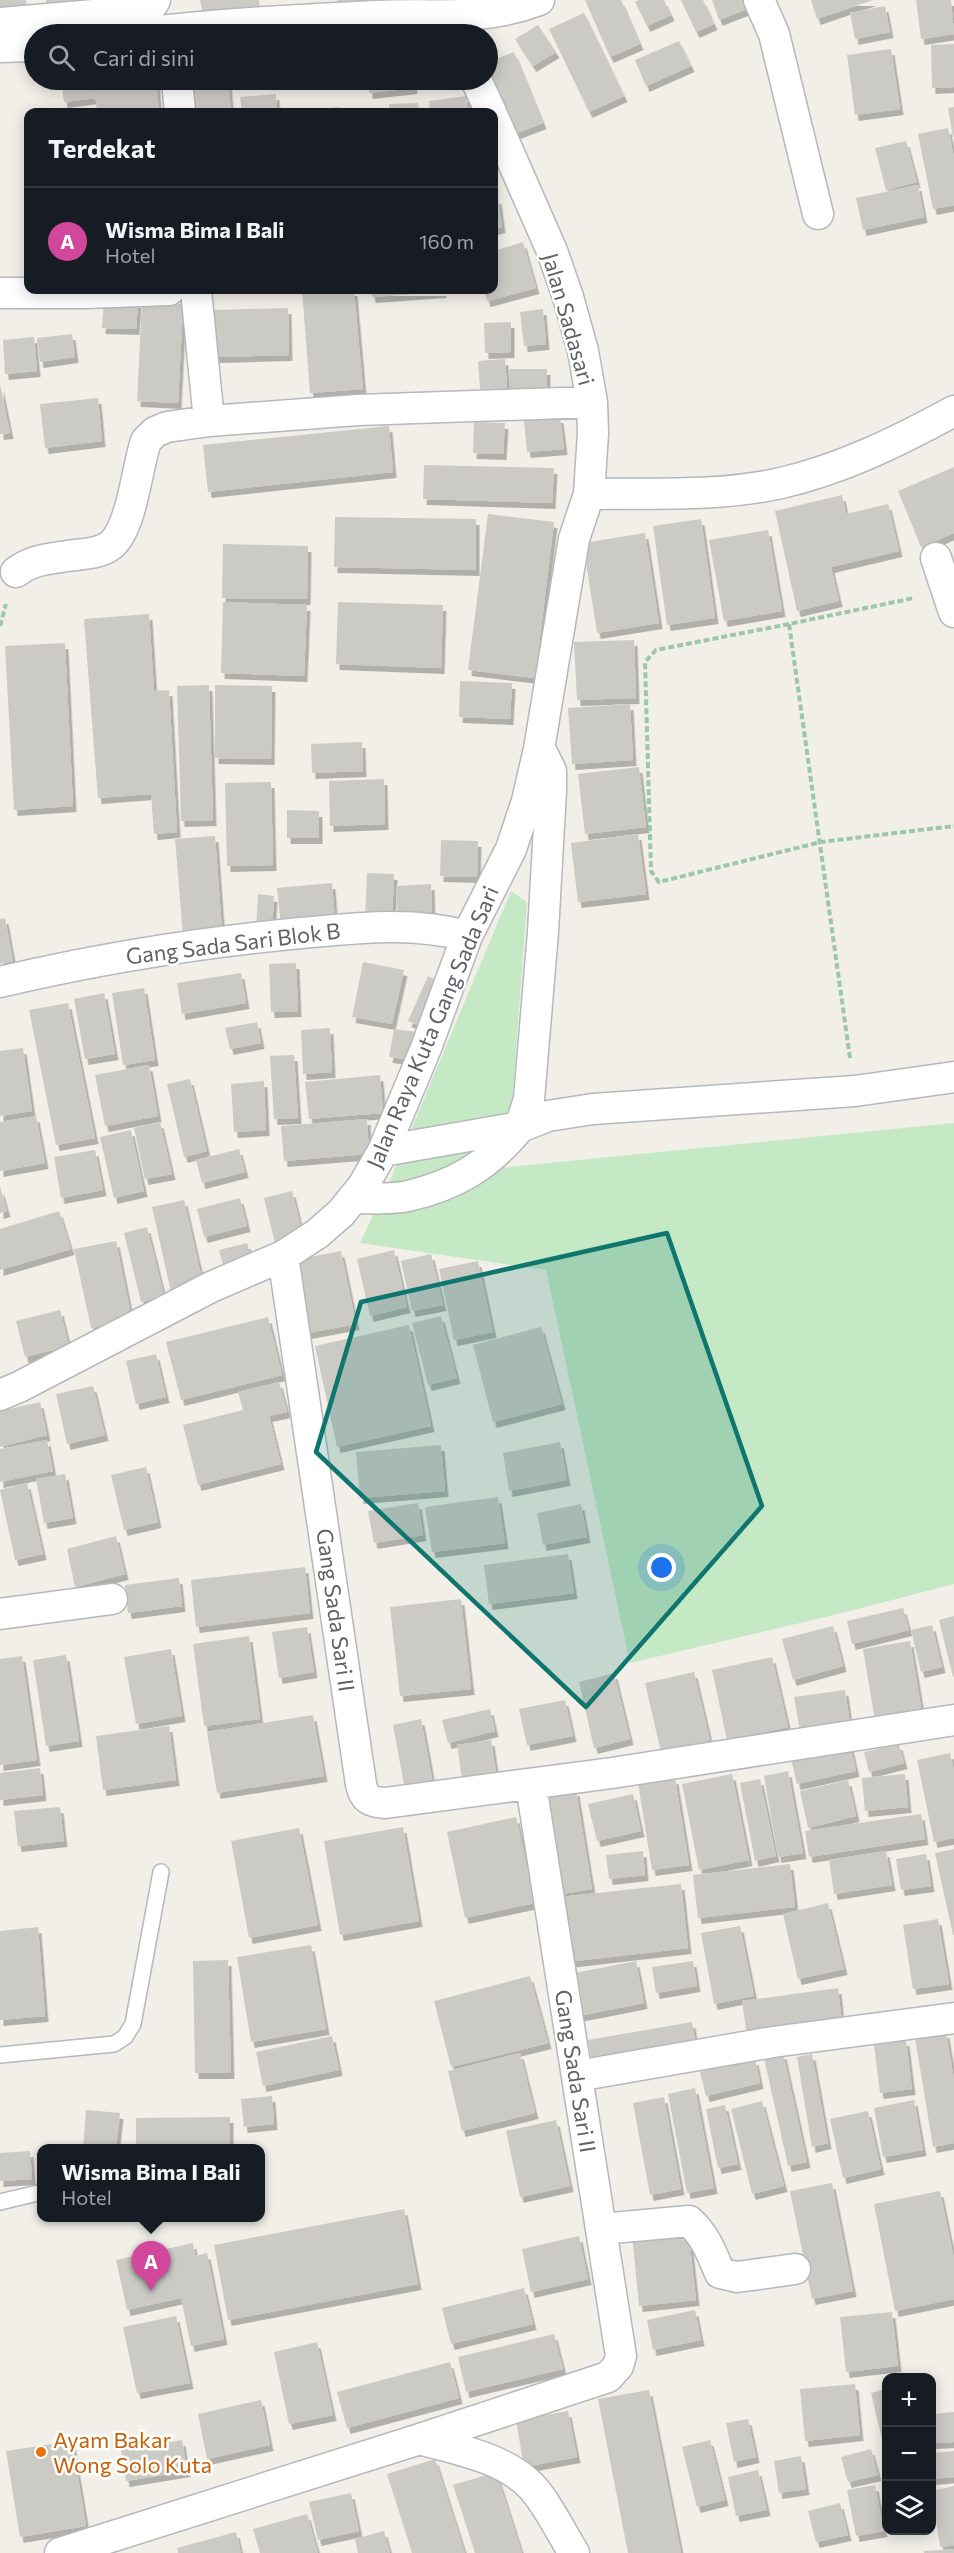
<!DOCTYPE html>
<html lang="id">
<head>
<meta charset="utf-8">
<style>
  body { margin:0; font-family:Commissioner,sans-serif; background:#20242c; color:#f1f3f6 }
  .controls { position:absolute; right:18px; bottom:18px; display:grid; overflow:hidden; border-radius:12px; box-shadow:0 3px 15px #0003 }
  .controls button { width:54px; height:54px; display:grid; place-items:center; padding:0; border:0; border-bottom:2px solid #363941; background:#171b24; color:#f1f3f6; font:30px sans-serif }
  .you { position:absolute; left:662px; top:1568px; width:21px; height:21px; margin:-15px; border:4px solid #fff; border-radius:50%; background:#1a73e8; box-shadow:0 0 0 9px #1a73e833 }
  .badge { display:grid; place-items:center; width:39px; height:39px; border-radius:50%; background:#8c9099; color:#fff; font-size:20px; font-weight:700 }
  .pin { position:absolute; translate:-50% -50px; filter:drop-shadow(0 2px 3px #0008) }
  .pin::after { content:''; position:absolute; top:32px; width:21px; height:18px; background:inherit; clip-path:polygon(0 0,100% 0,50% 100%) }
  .popup { position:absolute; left:37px; top:2144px; width:228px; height:78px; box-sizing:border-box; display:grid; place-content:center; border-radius:12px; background:#171b24; filter:drop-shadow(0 2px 4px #0005); font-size:20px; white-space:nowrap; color:#9ea1a6 }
  .popup b { font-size:22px; color:#f1f3f6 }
  .popup::after { content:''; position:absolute; left:50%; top:100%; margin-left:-12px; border:12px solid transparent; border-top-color:#171b24 }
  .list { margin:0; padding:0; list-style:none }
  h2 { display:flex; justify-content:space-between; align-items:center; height:78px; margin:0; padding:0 24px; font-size:26px }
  h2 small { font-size:20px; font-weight:400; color:#9ea1a6 }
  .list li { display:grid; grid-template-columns:39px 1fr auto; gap:18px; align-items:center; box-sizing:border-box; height:108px; padding:0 24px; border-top:2px solid #363941 }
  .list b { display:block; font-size:22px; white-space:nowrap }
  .list p { margin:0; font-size:20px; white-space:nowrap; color:#9ea1a6 }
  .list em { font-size:20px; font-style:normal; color:#9ea1a6 }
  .icon { flex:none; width:33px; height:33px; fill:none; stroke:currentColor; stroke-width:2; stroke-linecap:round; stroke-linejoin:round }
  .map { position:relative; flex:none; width:954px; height:2553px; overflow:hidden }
  .search { position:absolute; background:#171b24; box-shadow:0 3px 15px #0003; left:24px; top:24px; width:474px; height:66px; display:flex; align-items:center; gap:15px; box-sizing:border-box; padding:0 21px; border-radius:33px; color:#9ea1a6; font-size:22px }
  .panel { position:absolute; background:#171b24; box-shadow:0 3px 15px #0003; left:24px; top:108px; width:474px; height:186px; border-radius:12px }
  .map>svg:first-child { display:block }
  .green { fill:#c5e8c5 }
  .building { fill:#cccac5; filter:url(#shadow) }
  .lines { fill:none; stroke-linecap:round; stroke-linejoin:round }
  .service-casing { stroke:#b5b8bc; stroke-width:18 }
  .minor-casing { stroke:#b5b8bc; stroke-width:33 }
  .path { stroke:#9cc7a9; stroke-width:4; stroke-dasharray:6 3; stroke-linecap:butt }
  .service { stroke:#fff; stroke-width:15 }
  .minor { stroke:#fff; stroke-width:30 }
  .marked { fill:#0f766e; fill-opacity:0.2; stroke:#0f766e; stroke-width:4.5; stroke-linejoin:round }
  .food-dot { fill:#e8710a; stroke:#fff; stroke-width:2 }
  .labels { text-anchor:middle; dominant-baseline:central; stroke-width:5; stroke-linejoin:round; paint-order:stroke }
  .street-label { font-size:22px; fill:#5f6368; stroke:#fff }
  .food-label { font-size:22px; fill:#c56008; stroke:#fff; text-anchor:start }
</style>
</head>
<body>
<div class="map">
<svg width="954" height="2553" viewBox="0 0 954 2553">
  <defs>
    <filter id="shadow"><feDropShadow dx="3.5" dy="6" stdDeviation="0" flood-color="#0004"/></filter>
  </defs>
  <rect width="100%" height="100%" fill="#f1efe8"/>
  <path class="green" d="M511,891L527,902L511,1117L499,1168L954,1123V1584L838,1614L630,1663L546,1270L360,1243L391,1178Z"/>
  <path class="building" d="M0,0H26L28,13L0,18Z
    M46,0H104L48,13Z
    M200,0H259L260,8L204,19Z
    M337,0H379L380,2L339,10Z
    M585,0H621L640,44L610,57Z
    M639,0H664L671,15L647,26L635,2Z
    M681,0H703L714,24L696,32Z
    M712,0H749L752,7L719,20Z
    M811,0H873L817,19Z
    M916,0H951L954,34L921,39Z
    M885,6L890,32L855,39L850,13Z
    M584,13L624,96L589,112L549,29Z
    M538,25L556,52L533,66L515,39Z
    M679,41L691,66L646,86L635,60Z
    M954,44V87L932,88L931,45Z
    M891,49L900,109L855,115L847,55Z
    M514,52L543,123L512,135L488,76V62Z
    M61,80H92L95,98L64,102Z
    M94,80H156L159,112H97Z
    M189,80H228L231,112H192Z
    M368,80H413L414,88L369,93Z
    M276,94L277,112H242L240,97Z
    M466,96L468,112H430L429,101Z
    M418,103L419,112H389V104Z
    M340,107L341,112H304V111Z
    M954,107V137H953L948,108Z
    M948,128L954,157V205L933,209L918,134Z
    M906,141L917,182L886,190L875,148Z
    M918,185L924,217L863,230L856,198Z
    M498,198L502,227L494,229V199Z
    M523,242L536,288L487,301L484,290H494V251Z
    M302,290H354L363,389L310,393Z
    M371,290H443V292L372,297Z
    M104,300L138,302L136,329L102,328Z
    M142,302L183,304L178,403L137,401Z
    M288,308L289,355L215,357L214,310Z
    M543,309L546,344L524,346L520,312Z
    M511,322V352L485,353L484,323Z
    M72,334L75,357L40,362L37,338Z
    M34,337L37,371L5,374L3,340Z
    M505,359L507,388L480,389L478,361Z
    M510,369H547V394H510Z
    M0,384L10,433L0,434Z
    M98,398L102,441L45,448L40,404Z
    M560,417L564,449L527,452L524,420Z
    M474,422L505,423L503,454L473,453Z
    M389,426L393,472L208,492L203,445Z
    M424,465L554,468L552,503L423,499Z
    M954,467V533L921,547L898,491Z
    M842,495L846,514L888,504L899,551L831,567L839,601L797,611L775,511Z
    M488,514L554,522L535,678L468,670Z
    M335,517L476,519V570L334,567Z
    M701,519L715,618L667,625L653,526Z
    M768,530L782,611L724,621L709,540Z
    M645,533L659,623L597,633L583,543Z
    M223,544L308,546L307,599L222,598Z
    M223,602L307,605L304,676L221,673Z
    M338,602L443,605L441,668L336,664Z
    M149,614L154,691L169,690L177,832L154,834L151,794L98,798L84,619Z
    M634,640L636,698L577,700L574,642Z
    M65,643L73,806L14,810L5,646Z
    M460,681L512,683L510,719L459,717Z
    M209,685L213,820L181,821L177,686Z
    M215,685L272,686L271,759L215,758Z
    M630,704L633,760L572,764L568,708Z
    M362,742L363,771L312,773L311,744Z
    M639,767L646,827L585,834L578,774Z
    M384,779L385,824L330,826L329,781Z
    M271,782L273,865L227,866L225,783Z
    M287,810L319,811V838H287Z
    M638,834L646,894L578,902L571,843Z
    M215,836L222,932L183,935L175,839Z
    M441,840L478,841L477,877L440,876Z
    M367,873L394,874L392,921L365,920Z
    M332,883L335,922L281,926L277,888Z
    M431,884L432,914L398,915L396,886Z
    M258,894L274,896L272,929H256Z
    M5,918L13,961L0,964V919Z
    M363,962L404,970L392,1024L352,1017Z
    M296,963L298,1011L271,1012L269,964Z
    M241,973L246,1003L182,1014L177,983Z
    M428,976L445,984L425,1028L408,1021Z
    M144,988L155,1060L123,1065L112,993Z
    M104,993L115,1054L85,1059L74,999Z
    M68,1003L95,1138L56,1145L29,1010Z
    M257,1022L261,1043L230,1049L225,1028Z
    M330,1028L332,1072L303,1074L301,1030Z
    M394,1029L417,1032L413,1060L389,1057Z
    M23,1048L32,1111L0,1116V1051Z
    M294,1055L298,1118L274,1119L270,1056Z
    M149,1065L158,1116L105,1126L95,1075Z
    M380,1075L383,1113L309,1119L305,1082Z
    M190,1079L207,1151L184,1157L167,1084Z
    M264,1081L266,1130L234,1132L231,1084Z
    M36,1116L45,1163L0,1171V1122Z
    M367,1119L369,1154L284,1161L281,1126Z
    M160,1122L172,1174L145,1179L134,1128Z
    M131,1130L144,1191L114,1198L100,1137Z
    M239,1149L245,1172L202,1183L196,1160Z
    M95,1150L103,1190L61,1198L54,1157Z
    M0,1187L7,1211L0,1213Z
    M292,1191L303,1236L275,1243L264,1198Z
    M240,1198L247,1226L204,1237L197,1209Z
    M184,1200L203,1284L171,1292L152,1207Z
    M59,1211L71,1249L0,1270V1229Z
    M147,1227L164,1296L141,1302L124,1233Z
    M116,1241L132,1320L91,1328L74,1249Z
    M247,1243L253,1266L225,1273L219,1250Z
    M394,1250L407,1307L370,1316L357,1259Z
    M341,1251L356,1324L308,1333L294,1260Z
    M431,1254L443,1305L412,1311L401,1261Z
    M478,1261L493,1332L454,1340L439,1269Z
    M60,1310L69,1346L25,1357L16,1321Z
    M441,1316L457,1378L428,1385L412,1323Z
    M268,1317L282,1375L181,1400L166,1342Z
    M409,1325L431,1426L337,1447L315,1346Z
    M541,1327L562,1404L493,1422L473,1345Z
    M156,1354L166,1397L136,1404L126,1361Z
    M279,1382L287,1412L269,1416L281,1464L198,1485L183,1425L243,1410L238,1392Z
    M93,1386L105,1435L67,1444L56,1394Z
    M40,1402L47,1435L0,1447V1411Z
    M47,1440L53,1471L0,1482V1449Z
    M560,1442L567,1480L509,1491L503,1453Z
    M441,1445L445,1491L360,1498L356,1452Z
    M146,1467L158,1522L124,1530L111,1475Z
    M65,1474L73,1518L44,1523L36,1479Z
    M27,1483L43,1554L15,1560L0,1490Z
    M498,1497L505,1543L432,1552L425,1507Z
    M418,1503L423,1535L374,1543L368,1511Z
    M581,1504L587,1537L543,1545L537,1513Z
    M116,1536L125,1574L75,1587L67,1549Z
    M568,1554L574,1593L489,1604L484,1565Z
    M305,1567L310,1613L196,1627L191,1580Z
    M179,1578L182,1606L128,1613L125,1585Z
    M461,1599L471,1689L400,1696L390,1607Z
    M903,1608L909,1630L852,1644L847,1621Z
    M954,1616V1677H953L939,1620Z
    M932,1625L942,1667L921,1672L911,1630Z
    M833,1626L843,1666L793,1680L782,1639Z
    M307,1627L314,1672L279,1678L272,1632Z
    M249,1636L260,1719L204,1726L193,1644Z
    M910,1641L922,1713L875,1721L863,1649Z
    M171,1649L182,1716L136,1724L124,1657Z
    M66,1655L79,1741L46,1746L33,1660Z
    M22,1656L37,1760L0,1765V1659Z
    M772,1657L788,1727L727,1740L712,1670Z
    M694,1672L711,1745L662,1757L645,1683Z
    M614,1673L630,1739L594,1748L579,1682Z
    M845,1690L850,1724L800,1731L794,1697Z
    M565,1700L573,1736L527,1745L519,1709Z
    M490,1709L495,1731L448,1743L442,1720Z
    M313,1715L324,1776L217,1793L207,1732Z
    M421,1719L433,1784L405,1790L393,1725Z
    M169,1726L176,1780L103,1790L96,1736Z
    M491,1740L496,1773L462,1779L457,1745Z
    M899,1744L904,1763L869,1772L864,1752Z
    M850,1745L856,1771L797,1784L791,1759Z
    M950,1753L954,1771V1838L934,1842L917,1760Z
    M40,1768L43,1795L0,1800V1773Z
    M788,1771L803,1853L778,1857L764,1776Z
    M732,1774L749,1860L699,1870L682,1784Z
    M905,1774L908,1807L865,1811L862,1778Z
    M675,1778L689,1865L652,1870L638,1783Z
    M760,1779L776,1856L755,1861L740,1783Z
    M848,1780L856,1816L808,1828L800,1791Z
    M576,1790L592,1889L562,1894L545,1795Z
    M633,1794L641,1831L597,1841L588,1804Z
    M60,1807L64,1841L18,1846L14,1811Z
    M921,1814L925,1839L809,1857L805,1831Z
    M516,1817L535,1903L465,1918L447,1832Z
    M403,1827L419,1921L340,1935L324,1841Z
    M299,1828L318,1925L249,1938L231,1841Z
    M954,1849V1935H953L935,1853Z
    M643,1851L645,1875L609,1879L606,1855Z
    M886,1851L892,1885L834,1894L829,1860Z
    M926,1854L931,1886L901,1890L896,1859Z
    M790,1864L795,1907L698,1918L693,1875Z
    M681,1884L688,1948L567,1962L560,1897Z
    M828,1903L844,1969L798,1979L783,1914Z
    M938,1919L949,1984L913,1989L903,1925Z
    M740,1926L754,1996L714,2004L701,1933Z
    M38,1927L45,2016L0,2020V1931Z
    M311,1945L326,2029L251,2042L237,1957Z
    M228,1960L231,2073H195L193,1961Z
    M636,1961L644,2003L578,2016L570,1974Z
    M693,1961L697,1986L656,1993L652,1967Z
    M530,1976L548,2043L451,2067L434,2001Z
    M838,1988L842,2024L747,2036L742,2001Z
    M692,2022L697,2052L593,2070L588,2040Z
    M946,2032L954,2080V2143L933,2147L915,2038Z
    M332,2036L339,2070L263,2086L256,2052Z
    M906,2040L912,2089L880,2093L874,2045Z
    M520,2053L535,2113L462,2131L448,2071Z
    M783,2053L807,2162L788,2166L764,2058Z
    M812,2054L828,2143L812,2147L797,2057Z
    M755,2059L760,2083L706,2096L700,2072Z
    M695,2088L714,2188L687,2193L668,2094Z
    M272,2096L274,2124L244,2127L241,2099Z
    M664,2097L681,2189L650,2195L633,2103Z
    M914,2100L923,2150L883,2157L874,2108Z
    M762,2101L784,2186L752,2194L731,2109Z
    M725,2105L738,2164L718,2168L706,2109Z
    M86,2110L120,2113L116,2148H83Z
    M868,2111L881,2169L843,2178L830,2119Z
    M230,2117V2148H136V2118Z
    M556,2120L570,2186L520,2197L506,2131Z
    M30,2151L32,2179L0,2181V2153Z
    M832,2183L853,2291L812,2299L790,2191Z
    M940,2191L954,2259V2299L895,2311L874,2204Z
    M404,2209L418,2284L228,2320L214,2245Z
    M688,2229L696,2300L639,2306L632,2234Z
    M579,2236L588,2279L531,2292L522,2249Z
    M193,2243L195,2256L207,2253L224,2339L191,2346L181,2298L127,2310L116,2260Z
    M524,2288L533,2324L451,2344L442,2308Z
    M695,2310L701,2340L653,2350L647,2320Z
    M892,2312L898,2366L846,2372L840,2317Z
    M176,2316L190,2383L137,2393L123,2327Z
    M554,2334L563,2369L466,2392L458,2357Z
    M317,2342L333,2415L289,2424L274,2352Z
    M450,2362L459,2398L347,2428L337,2392Z
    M855,2384L860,2435L805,2441L800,2389Z
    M886,2389V2456L871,2393Z
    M649,2390L681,2553H628L598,2399Z
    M261,2400L270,2445L207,2459L198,2414Z
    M568,2411L577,2457L524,2467L516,2420Z
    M954,2412V2442L932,2443V2414Z
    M748,2419L756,2457L734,2462L726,2423Z
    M182,2440L187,2471L126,2481L121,2450Z
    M710,2440L725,2500L697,2507L682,2447Z
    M72,2441L86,2526L20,2537L6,2451Z
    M871,2449L878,2475L848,2482L841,2457Z
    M954,2451V2477L932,2479V2453Z
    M801,2456L806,2489L779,2493L774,2461Z
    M435,2459L465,2553H412L387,2474Z
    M758,2470L767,2510L736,2516L728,2477Z
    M496,2472L522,2553H475L453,2485Z
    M875,2485L884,2531L856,2536L847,2490Z
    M954,2486V2545L940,2547L932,2491Z
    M351,2493L359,2531L318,2540L309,2502Z
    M840,2503L848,2535L816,2542L808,2511Z
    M307,2514L318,2553H260L253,2529Z
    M384,2531L390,2553H358L355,2539Z
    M236,2532L241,2553H178L177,2548Z
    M954,2549V2553H924V2551Z"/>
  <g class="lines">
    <defs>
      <path id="service" d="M0,2055L114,2044L125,2037L133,2024L161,1872
        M0,2202L42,2192"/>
      <path id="minor" d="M759,0L774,34L818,214
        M0,23L140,11L152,5L155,0
        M134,34C214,24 295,20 376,16C435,13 481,22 539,0
        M0,47L34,46
        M177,80L180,112
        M476,80L491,112
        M196,290L209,421
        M0,293H85L169,290
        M589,494C652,493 719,497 781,483C842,469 899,441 954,411
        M936,558L954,612
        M16,572C31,560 48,559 67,556C82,554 100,554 111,545C132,528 137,467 146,441L155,432L167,427L209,421L358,410L592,402
        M541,751L551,771V791L543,932L529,1099L520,1127L548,1116L593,1109L855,1091L954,1077
        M0,982C102,958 196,943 301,933C356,928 413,921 467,936
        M383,1151L520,1127
        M353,1198C371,1198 391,1200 408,1196C456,1185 489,1165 520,1127
        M283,1256L361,1784C364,1799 370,1802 385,1803L612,1773L954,1720
        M0,1395L19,1387L211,1287L283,1256L317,1234L341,1213L363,1186L383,1151L426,1048L467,936L511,849L527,801L539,749L574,539L589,494L593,433L592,402L583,351L568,297L552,251L494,119
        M0,1614L112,1599
        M577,2076L773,2042L954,2018
        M601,2229L689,2221C705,2235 712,2254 720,2273L737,2277L795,2269
        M420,2439L608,2377L618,2366L621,2356L531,1785
        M60,2553L420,2439C457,2450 503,2457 531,2486C546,2501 562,2534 574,2553"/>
    </defs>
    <use href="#service" class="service-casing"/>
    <use href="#minor" class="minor-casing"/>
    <path class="path" d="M789,624L656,650L645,662L651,871L659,882L821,842L954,826
      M0,626L6,604
      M850,1058L789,624L914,598"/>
    <use href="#service" class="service"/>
    <use href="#minor" class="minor"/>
  </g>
  <path class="marked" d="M667,1233L762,1506L586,1707L316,1452L361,1302Z"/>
  <circle class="food-dot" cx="41" cy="2452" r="6"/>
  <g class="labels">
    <g class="street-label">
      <text transform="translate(569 319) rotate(74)">Jalan Sadasari</text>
      <text transform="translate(233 943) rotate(-7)">Gang Sada Sari Blok B</text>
      <text transform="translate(432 1027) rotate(-67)">Jalan Raya Kuta Gang Sada Sari</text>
      <text transform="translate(336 1610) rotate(82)">Gang Sada Sari II</text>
      <text transform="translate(576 2071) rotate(81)">Gang Sada Sari II</text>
    </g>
    <g class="food-label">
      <text x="53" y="2439">Ayam Bakar<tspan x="53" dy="25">Wong Solo Kuta</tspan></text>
    </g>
  </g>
</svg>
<div class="controls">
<button>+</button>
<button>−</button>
<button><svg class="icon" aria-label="layers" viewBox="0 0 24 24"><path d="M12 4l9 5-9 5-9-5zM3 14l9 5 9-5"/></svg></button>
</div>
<div class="you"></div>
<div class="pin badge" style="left:151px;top:2291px;background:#d1479c">A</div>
<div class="popup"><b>Wisma Bima I Bali</b>Hotel</div>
<div class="search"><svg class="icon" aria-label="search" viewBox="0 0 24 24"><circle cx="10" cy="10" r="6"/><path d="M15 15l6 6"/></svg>Cari di sini</div>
<section class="panel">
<h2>Terdekat<small></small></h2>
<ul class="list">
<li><span class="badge" style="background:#d1479c">A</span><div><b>Wisma Bima I Bali</b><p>Hotel</p></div><em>160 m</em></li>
</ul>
</section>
</div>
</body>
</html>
